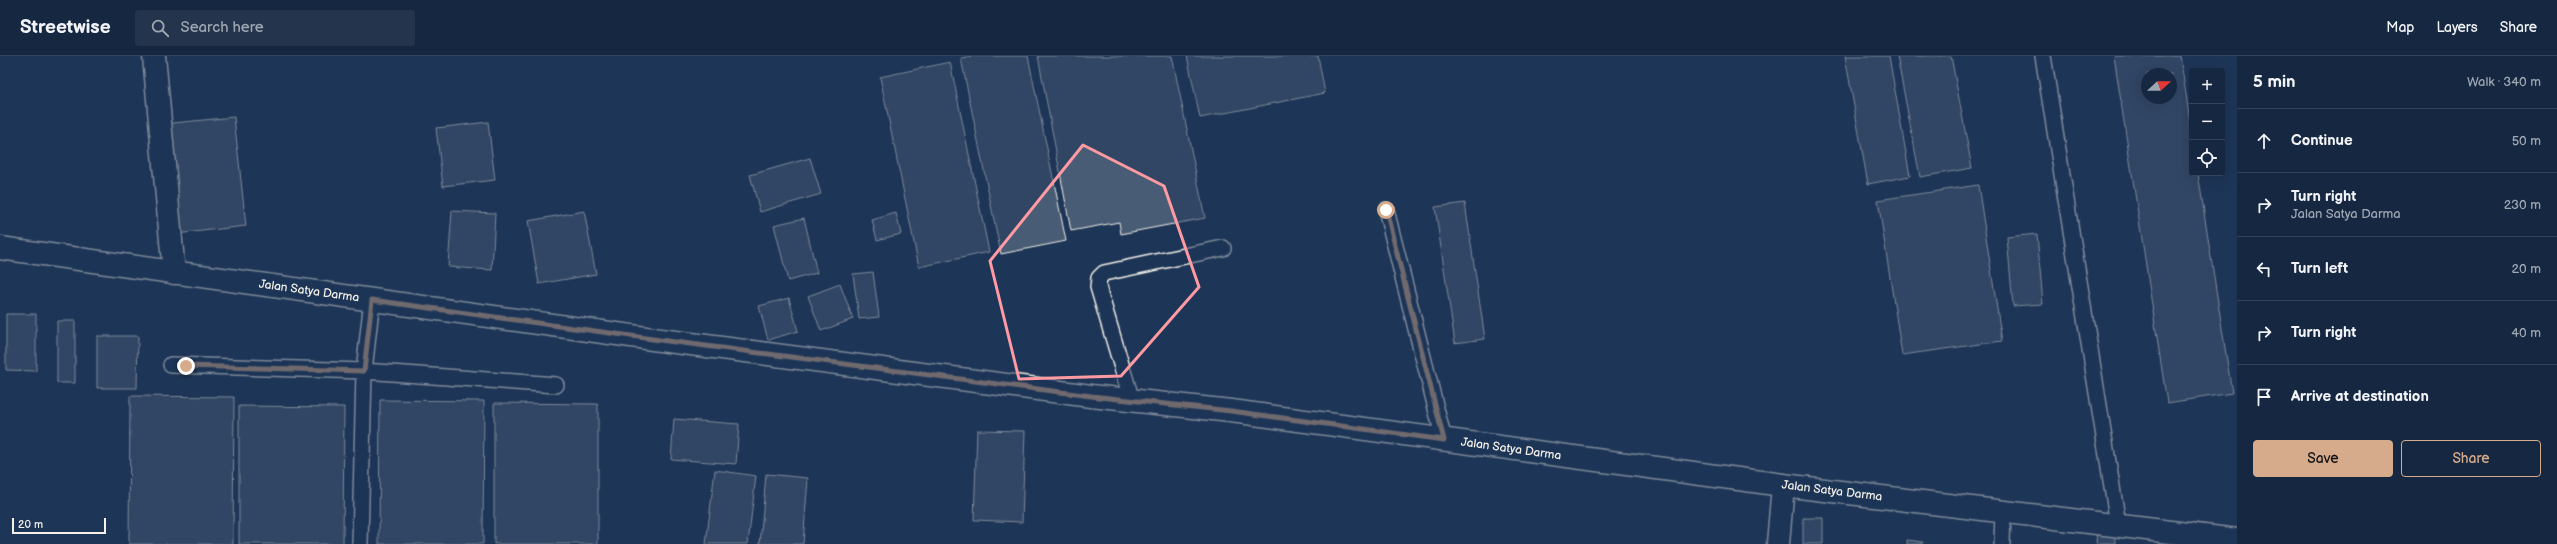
<!DOCTYPE html>
<html lang="en">
<head>
<meta charset="utf-8">
<style>
  body { margin:0; font-family:"Balsamiq Sans",sans-serif; background:#23344c; color:#f1f3f6 }
  .controls { position:absolute; right:12px; top:12px; display:grid; overflow:hidden; border-radius:4px; box-shadow:0 4px 16px #0002 }
  .controls button { width:36px; height:36px; display:grid; place-items:center; padding:0; border:0; border-bottom:1px solid #35445a; background:#162841; color:#f1f3f6; font:20px sans-serif }
  .compass { position:absolute; left:2141px; top:12px; width:36px; height:36px; border-radius:50%; background:#162841; box-shadow:0 4px 16px #0002; rotate:69deg }
  .scale { position:absolute; left:12px; bottom:10px; width:94px; box-sizing:border-box; padding-left:4px; border:2px solid #f4f1e8; border-top:0; font-size:11px; line-height:14px; white-space:nowrap; color:#f4f1e8; -webkit-text-stroke:3px #1d3557; paint-order:stroke }
  .stop { position:absolute; width:12px; height:12px; margin:-9px; border:3px solid #d6ab8b; border-radius:50%; background:#fff }
  .stop.end { background:#d6ab8b; border-color:#fff; box-shadow:0 1px 4px #0008 }
  .list { margin:0; padding:0; list-style:none }
  h2 { display:flex; justify-content:space-between; align-items:center; height:52px; margin:0; padding:0 16px; font-size:17px }
  h2 small { font-size:13px; font-weight:400; color:#9ea6b1 }
  .list li { display:grid; grid-template-columns:26px 1fr auto; gap:12px; align-items:center; box-sizing:border-box; height:64px; padding:0 16px; border-top:1px solid #35445a }
  .list b { display:block; font-size:15px; white-space:nowrap }
  .list p { margin:0; font-size:13px; white-space:nowrap; color:#9ea6b1 }
  .list em { font-size:13px; font-style:normal; color:#9ea6b1 }
  .actions { display:flex; gap:8px; padding:12px 16px }
  .actions a { flex:1; padding:9px 0; border:1px solid #d6ab8b; border-radius:4px; text-align:center; font-size:14px; color:#d6ab8b }
  .actions .main { background:#d6ab8b; color:#111 }
  .icon { flex:none; width:22px; height:22px; fill:none; stroke:currentColor; stroke-width:2; stroke-linecap:round; stroke-linejoin:round }
  .map { position:relative; flex:none; width:2237px; height:488px; overflow:hidden }
  header { display:flex; align-items:center; gap:24px; box-sizing:border-box; height:56px; padding:0 20px; background:#162841; border-bottom:1px solid #35445a }
  header strong { font-size:19px }
  nav { display:flex; gap:22px; margin-inline-start:auto; font-size:14px }
  .search { width:280px; height:36px; background:#23344c; display:flex; align-items:center; gap:10px; box-sizing:border-box; padding:0 14px; border-radius:4px; color:#9ea6b1; font-size:15px }
  main { display:flex }
  aside { flex:1; background:#162841 }
  .map>svg:first-child { display:block }
  .building { fill:#485b74; stroke:#f4f1e8; fill-rule:evenodd }
  .lines { fill:none; stroke-linecap:round; stroke-linejoin:round }
  .lane-casing { stroke:#f4f1e8; stroke-width:18 }
  .street-casing { stroke:#f4f1e8; stroke-width:25 }
  .secondary-casing { stroke:#f4f1e8; stroke-width:25 }
  .lane { stroke:#1d3557; stroke-width:15 }
  .street { stroke:#1d3557; stroke-width:22 }
  .secondary { stroke:#1d3557; stroke-width:22 }
  .route { stroke:#d6ab8b; stroke-width:5 }
  .marked { fill:none; stroke:#ff9aa2; stroke-width:3; stroke-linejoin:round }
  .labels { text-anchor:middle; dominant-baseline:central; stroke-width:4; stroke-linejoin:round; paint-order:stroke }
  .street-label { font-size:12px; fill:#f4f1e8; stroke:#1d3557 }
</style>
</head>
<body>
<header>
<strong>Streetwise</strong>
<div class="search"><svg class="icon" aria-label="search" viewBox="0 0 24 24"><circle cx="10" cy="10" r="6"/><path d="M15 15l6 6"/></svg>Search here</div>
<nav><a>Map</a><a>Layers</a><a>Share</a></nav>
</header>
<main>
<div class="map">
<svg width="2237" height="488" viewBox="0 0 2237 488">
  <rect width="100%" height="100%" fill="#1d3557"/>
  <filter id="ink" filterUnits="userSpaceOnUse"><feTurbulence type="fractalNoise" baseFrequency=".025" numOctaves="2"/><feDisplacementMap in="SourceGraphic" scale="8" xChannelSelector="R" yChannelSelector="G"/><feConvolveMatrix kernelMatrix="1 2 1 2 8 2 1 2 1" color-interpolation-filters="sRGB"/></filter>
  <g filter="url(#ink)">
    <path class="building" d="M973,0H1028L1066,185L1001,198L961,2Z
      M1038,0H1172L1205,162L1121,178L1119,166L1071,175Z
      M1187,0H1318L1325,37L1200,62Z
      M1845,0H1889L1910,120L1868,128Z
      M1897,0H1951L1972,112L1920,121Z
      M2114,0H2180L2192,77V117H2198L2232,337L2167,347ZM2147,18H2171V42H2147Z
      M950,6L989,196L919,211L880,21Z
      M234,61L246,170L176,178L163,68Z
      M488,66L495,124L443,130L436,72Z
      M810,102L821,138L760,156L750,119Z
      M1978,129L2002,285L1902,299L1878,144Z
      M1465,147L1485,283L1455,287L1435,151Z
      M452,155L495,157L492,214L448,211Z
      M584,155L596,218L539,228L528,165Z
      M896,157L901,178L877,184L872,164Z
      M804,162L817,217L788,225L774,169Z
      M2037,178L2043,248L2013,250L2007,181Z
      M873,216L879,261L859,263L853,218Z
      M840,228L853,263L821,275L808,240Z
      M789,242L798,275L768,284L759,250Z
      M6,258H36V315L6,314Z
      M57,265H75V327H57Z
      M97,280H138L137,332H97Z
      M130,340L234,341L233,488H129Z
      M380,344L484,345L483,488H379Z
      M494,347L598,348V488H494Z
      M239,350L344,351L343,488H239Z
      M674,363L739,368L736,408L671,403Z
      M977,374L1025,375L1022,466L974,464Z
      M715,414L756,420L748,488H706Z
      M766,418L808,422L803,488H760Z
      M1803,462H1823V488H1803Z
      M2097,474H2115V487H2096Z
      M1907,484L1923,486V488H1907Z"/>
    <g class="lines">
      <defs>
        <path id="lane" d="M2043,0L2118,468
          M1386,154L1444,384
          M171,309L364,315L556,329
          M1132,345L1098,231L1099,222L1104,217L1223,192
          M360,488L364,315L372,243
          M2002,488L2003,455"/>
        <path id="street" d="M154,0L174,217
          M1778,488L1783,429"/>
        <path id="secondary" d="M0,192L660,284L1091,340L1231,355L1783,429L2237,484"/>
      </defs>
      <use href="#lane" class="lane-casing"/>
      <use href="#street" class="street-casing"/>
      <use href="#secondary" class="secondary-casing"/>
      <use href="#lane" class="lane"/>
      <use href="#street" class="street"/>
      <use href="#secondary" class="secondary"/>
    </g>
  </g>
  <g class="lines" filter="url(#ink)">
    <path class="route" d="M186,310L364,315L372,244L660,284L1091,340L1231,355L1444,384L1386,154"/>
  </g>
  <path d="M0 0H2237V488H0ZM1083,89L1164,130L1199,231L1121,320L1019,323L990,205Z" fill="#1d3557" fill-opacity=".55" fill-rule="evenodd"/>
  <path class="marked" d="M1083,89L1164,130L1199,231L1121,320L1019,323L990,205Z"/>
  <g class="labels">
    <g class="street-label">
      <text transform="translate(309 235) rotate(8)">Jalan Satya Darma</text>
      <text transform="translate(1511 393) rotate(8)">Jalan Satya Darma</text>
      <text transform="translate(1832 435) rotate(7)">Jalan Satya Darma</text>
    </g>
  </g>
</svg>
<div class="controls">
<button>+</button>
<button>−</button>
<button><svg class="icon" aria-label="locate" viewBox="0 0 24 24"><circle cx="12" cy="12" r="6"/><path d="M12 2v4M12 18v4M2 12h4M18 12h4"/></svg></button>
</div>
<svg class="compass" viewBox="-18 -18 36 36"><path d="M0-13l5 13h-10z" fill="#e53935"/><path d="M0 13l5-13h-10z" fill="#9ea6b1"/></svg>
<div class="scale">20 m</div>
<div class="stop" style="left:1386px;top:154px"></div>
<div class="stop end" style="left:186px;top:310px"></div>
</div>
<aside>
<h2>5 min<small>Walk · 340 m</small></h2>
<ul class="list">
<li><svg class="icon" aria-label="ahead" viewBox="0 0 24 24"><path d="M12 20V5M6 11l6-6 6 6"/></svg><div><b>Continue</b></div><em>50 m</em></li>
<li><svg class="icon" aria-label="right" viewBox="0 0 24 24"><path d="M7 20v-9h11M14 6l5 5-5 5"/></svg><div><b>Turn right</b><p>Jalan Satya Darma</p></div><em>230 m</em></li>
<li><svg class="icon" aria-label="left" viewBox="0 0 24 24"><path d="M17 20v-9H6M10 6l-5 5 5 5"/></svg><div><b>Turn left</b></div><em>20 m</em></li>
<li><svg class="icon" aria-label="right" viewBox="0 0 24 24"><path d="M7 20v-9h11M14 6l5 5-5 5"/></svg><div><b>Turn right</b></div><em>40 m</em></li>
<li><svg class="icon" aria-label="arrive" viewBox="0 0 24 24"><path d="M6 21V4h12l-3 4 3 4H6"/></svg><div><b>Arrive at destination</b></div></li>
</ul>
<div class="actions"><a class="main">Save</a><a>Share</a></div>
</aside>
</main>
</body>
</html>
